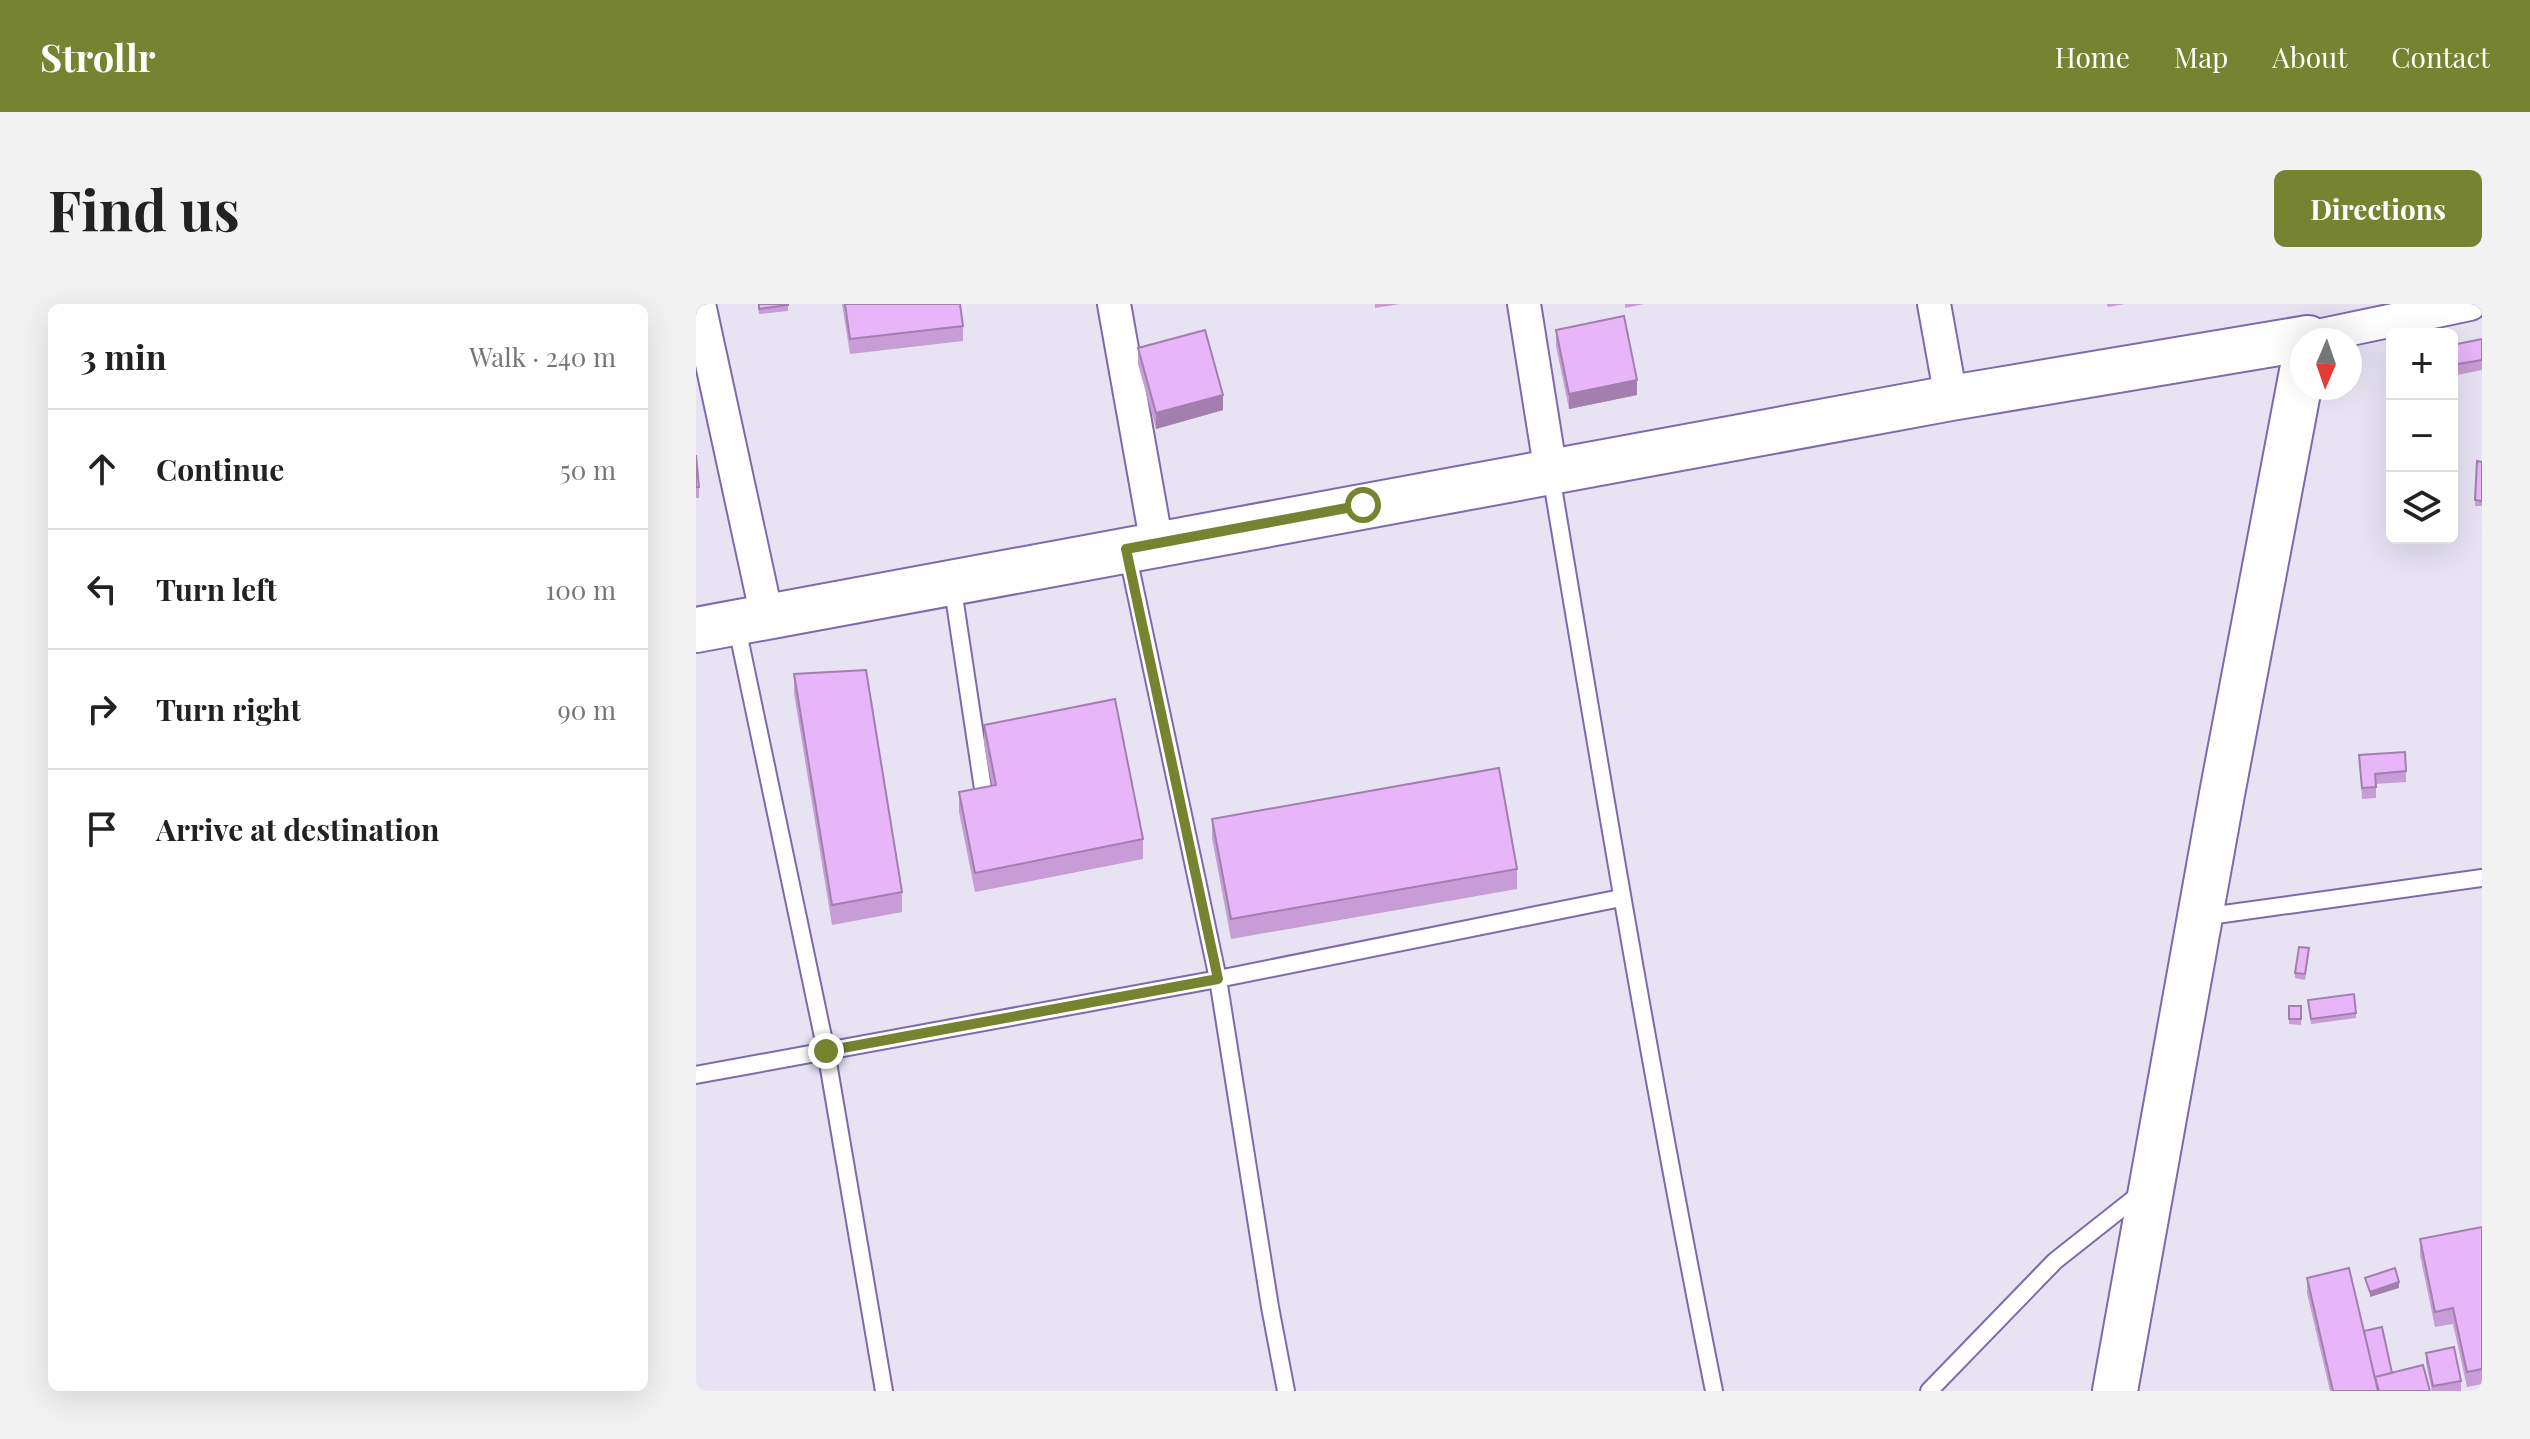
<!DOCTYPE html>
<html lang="en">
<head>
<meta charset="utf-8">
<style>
  body { margin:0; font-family:"Playfair Display",serif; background:#f2f2f2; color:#222 }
  .controls { position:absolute; right:24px; top:24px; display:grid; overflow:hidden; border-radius:12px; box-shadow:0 8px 32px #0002 }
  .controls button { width:72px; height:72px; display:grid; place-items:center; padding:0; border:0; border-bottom:2px solid #e0e0e0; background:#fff; color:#222; font:40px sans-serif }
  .compass { position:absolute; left:1594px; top:24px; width:72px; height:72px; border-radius:50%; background:#fff; box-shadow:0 8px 32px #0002; rotate:182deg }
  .stop { position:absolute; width:24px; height:24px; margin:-18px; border:6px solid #768331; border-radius:50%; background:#fff }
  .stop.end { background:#768331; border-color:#fff; box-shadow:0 2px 8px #0008 }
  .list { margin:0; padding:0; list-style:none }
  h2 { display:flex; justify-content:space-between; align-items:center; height:104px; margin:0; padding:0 32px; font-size:34px }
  h2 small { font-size:26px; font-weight:400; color:#767676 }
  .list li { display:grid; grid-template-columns:52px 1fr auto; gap:24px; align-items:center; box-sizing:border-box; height:120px; padding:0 32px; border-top:2px solid #e0e0e0 }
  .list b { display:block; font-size:30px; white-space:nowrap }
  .list em { font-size:26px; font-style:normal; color:#767676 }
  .icon { flex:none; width:44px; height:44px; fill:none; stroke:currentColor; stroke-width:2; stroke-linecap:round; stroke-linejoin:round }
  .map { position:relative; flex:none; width:1786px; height:1087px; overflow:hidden; border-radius:12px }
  header { display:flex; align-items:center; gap:48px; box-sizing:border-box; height:112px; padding:0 40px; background:#768331; color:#fff }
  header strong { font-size:38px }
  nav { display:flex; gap:44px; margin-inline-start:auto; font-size:28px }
  .intro { display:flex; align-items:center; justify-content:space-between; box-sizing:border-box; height:192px; padding:0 48px }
  h1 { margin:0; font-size:56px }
  .button { padding:20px 36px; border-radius:12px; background:#768331; color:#fff; font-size:28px; font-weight:700 }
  main { display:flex; gap:48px; padding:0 48px }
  aside { flex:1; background:#fff; border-radius:12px; box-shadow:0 8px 32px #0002 }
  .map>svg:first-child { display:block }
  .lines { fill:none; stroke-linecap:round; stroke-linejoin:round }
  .lane-casing { stroke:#7e69ae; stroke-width:20 }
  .street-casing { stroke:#7e69ae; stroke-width:36 }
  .secondary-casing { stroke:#7e69ae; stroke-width:48 }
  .lane { stroke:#fff; stroke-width:16 }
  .street { stroke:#fff; stroke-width:32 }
  .secondary { stroke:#fff; stroke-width:44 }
  .wall { fill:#c89cd6 }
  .shaded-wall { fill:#a27fae }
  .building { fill:#e8b5f9; stroke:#a27fae; stroke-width:2 }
  .route { stroke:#768331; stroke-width:10 }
</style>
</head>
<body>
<header>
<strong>Strollr</strong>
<nav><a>Home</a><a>Map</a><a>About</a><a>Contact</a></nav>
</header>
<div class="intro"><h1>Find us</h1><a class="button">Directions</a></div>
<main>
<aside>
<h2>3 min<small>Walk · 240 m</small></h2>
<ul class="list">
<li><svg class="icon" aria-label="ahead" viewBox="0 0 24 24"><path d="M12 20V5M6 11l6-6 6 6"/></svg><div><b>Continue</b></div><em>50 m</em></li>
<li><svg class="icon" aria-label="left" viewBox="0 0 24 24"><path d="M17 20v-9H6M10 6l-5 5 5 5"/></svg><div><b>Turn left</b></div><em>100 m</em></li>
<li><svg class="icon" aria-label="right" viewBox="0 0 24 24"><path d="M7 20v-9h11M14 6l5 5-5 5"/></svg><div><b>Turn right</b></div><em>90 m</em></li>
<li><svg class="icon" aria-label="arrive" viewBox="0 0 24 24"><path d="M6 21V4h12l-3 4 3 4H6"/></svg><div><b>Arrive at destination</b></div></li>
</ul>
</aside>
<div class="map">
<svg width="1786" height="1087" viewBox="0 0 1786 1087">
  <rect width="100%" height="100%" fill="#e7e3f3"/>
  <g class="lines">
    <defs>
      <path id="lane" d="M855,171C906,477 957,783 1018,1087
        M431,248L522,675L574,1003L590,1087
        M256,279L289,498
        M40,319L130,747L188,1087
        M1506,613L1786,574
        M0,771L522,675L925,594
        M1233,1087L1359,957L1445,889"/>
      <path id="street" d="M3,0L71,313
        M418,0L461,241
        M828,0L855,169
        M1238,0L1255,94
        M1612,34L1774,0"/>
      <path id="secondary" d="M0,326L1255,94L1612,34
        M1419,1087L1526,490L1606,67"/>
    </defs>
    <use href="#lane" class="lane-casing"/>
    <use href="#street" class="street-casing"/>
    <use href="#secondary" class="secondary-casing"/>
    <use href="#lane" class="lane"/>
    <use href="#street" class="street"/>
    <use href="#secondary" class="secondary"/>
  </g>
  <path class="wall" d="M62,0H92V7L63,10Z
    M146,0H264L267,22V37L154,50Z
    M679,0H704L679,4Z
    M929,0H948L929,4Z
    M1411,0H1429L1412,3Z
    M860,26L941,91L873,105L860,42Z
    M1786,35V66L1756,72V41Z
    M442,44L527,106L460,125L442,60Z
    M0,151L3,183V194H0Z
    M1781,157L1786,158V202H1779Z
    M98,370L206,588V608L136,621L98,389Z
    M288,421L447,535V555L279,588L263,508V488L296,482L288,440Z
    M1663,451L1710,467V478L1680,480V494L1666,495Z
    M516,515L821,565V585L535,635L516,534Z
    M1613,650L1609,676L1599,674V669Z
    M1612,696L1660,709V714L1615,720Z
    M1593,702H1605V721L1593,720Z
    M1786,923V1080L1771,1083L1757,1020L1739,1023L1724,951V935Z
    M1611,974L1668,1027L1696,1069L1734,1087H1634L1611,989Z
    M1730,1049L1765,1077V1087H1736L1730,1059Z"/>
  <path class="shaded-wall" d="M941,76V91L873,105V90Z
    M527,91V106L460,125V109Z
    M1703,978V984L1674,993V988Z"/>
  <path class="building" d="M63,0H92V1L63,5Z
    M149,0H264L267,22L154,35Z
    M928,12L941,76L873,90L860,26Z
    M509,26L527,91L460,109L442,44Z
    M1786,35V56L1756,61V41Z
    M0,151L3,183H0Z
    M1781,157L1786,158V197L1779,196Z
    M170,366L206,588L136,601L98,370Z
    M419,395L447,535L279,569L263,488L300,481L288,421Z
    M1709,448L1710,467L1679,470L1680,483L1666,484L1663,451Z
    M803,464L821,565L535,615L516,515Z
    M1603,643L1613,644L1609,670L1599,669Z
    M1658,690L1660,709L1615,715L1612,696Z
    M1593,702H1605V715H1593Z
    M1786,923V1065L1771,1068L1757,1004L1739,1008L1724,935Z
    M1653,964L1682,1087H1637L1611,974Z
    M1699,964L1703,978L1674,988L1669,974Z
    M1686,1023L1696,1069L1679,1073V1075L1668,1027Z
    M1758,1043L1765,1077L1737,1082L1730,1049Z
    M1727,1061L1734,1087H1683L1679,1073Z"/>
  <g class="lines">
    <path class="route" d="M130,747L522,675L430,245L667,201"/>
  </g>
</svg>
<div class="controls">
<button>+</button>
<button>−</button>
<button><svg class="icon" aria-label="layers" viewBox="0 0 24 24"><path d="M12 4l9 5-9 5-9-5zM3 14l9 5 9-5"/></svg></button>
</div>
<svg class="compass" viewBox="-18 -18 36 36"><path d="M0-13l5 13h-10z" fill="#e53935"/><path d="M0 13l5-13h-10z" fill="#767676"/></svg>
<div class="stop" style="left:667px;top:201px"></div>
<div class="stop end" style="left:130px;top:747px"></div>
</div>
</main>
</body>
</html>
